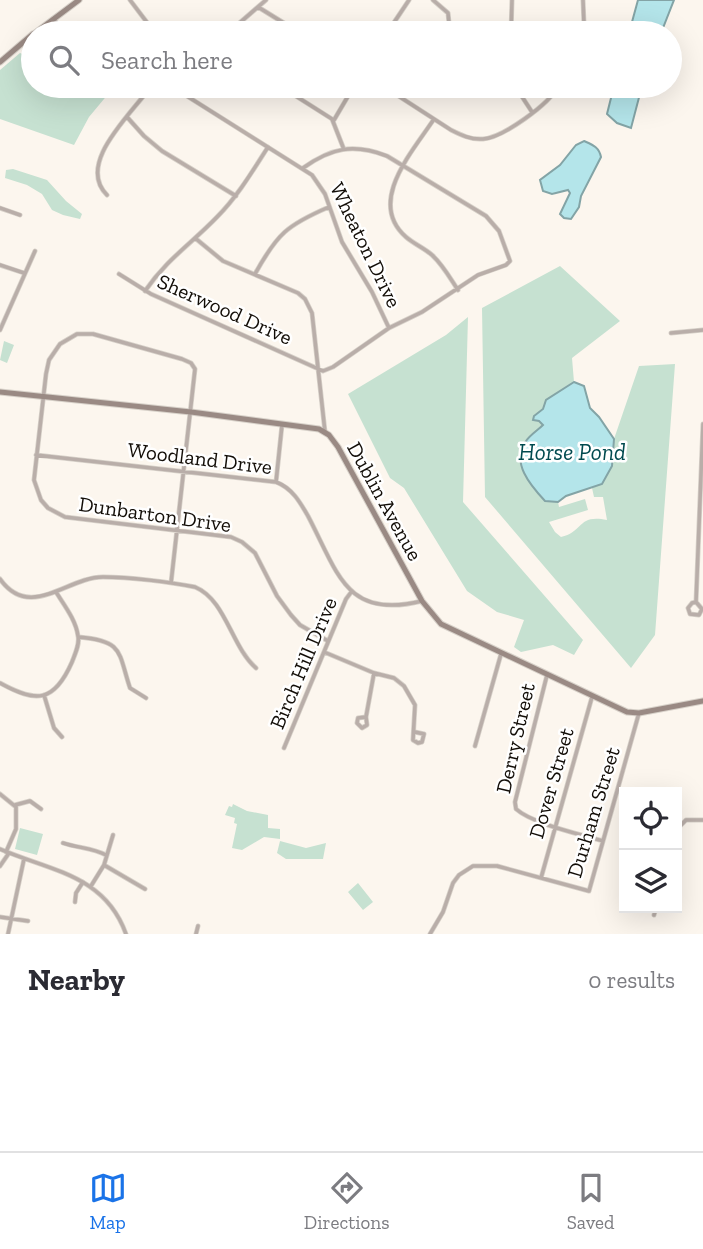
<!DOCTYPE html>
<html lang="en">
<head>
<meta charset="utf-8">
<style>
  body { margin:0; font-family:"Zilla Slab",serif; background:#f2f2f3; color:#2b2b33 }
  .controls { position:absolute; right:21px; bottom:21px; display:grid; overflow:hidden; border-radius:0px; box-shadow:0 7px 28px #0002 }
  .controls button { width:63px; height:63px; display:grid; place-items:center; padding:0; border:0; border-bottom:2px solid #e1e1e2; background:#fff; color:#2b2b33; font:35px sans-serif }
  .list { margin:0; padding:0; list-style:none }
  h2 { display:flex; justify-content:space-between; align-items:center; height:91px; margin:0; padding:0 28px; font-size:30px }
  h2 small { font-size:23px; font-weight:400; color:#7c7c81 }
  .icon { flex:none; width:38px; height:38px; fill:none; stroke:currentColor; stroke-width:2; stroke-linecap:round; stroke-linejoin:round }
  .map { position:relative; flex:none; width:703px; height:934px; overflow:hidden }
  .search { position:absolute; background:#fff; box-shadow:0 7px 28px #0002; left:21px; right:21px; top:21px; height:77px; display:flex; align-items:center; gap:18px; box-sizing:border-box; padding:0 24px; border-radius:38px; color:#7c7c81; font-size:26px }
  .sheet { height:217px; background:#fff }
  nav { display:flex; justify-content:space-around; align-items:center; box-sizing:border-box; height:98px; border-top:2px solid #e1e1e2; background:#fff; font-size:19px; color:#7c7c81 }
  nav a { display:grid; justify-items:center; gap:4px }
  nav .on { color:#1a73e8 }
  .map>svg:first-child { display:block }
  .green { fill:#c6e1d1 }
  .water { fill:#b4e5ea; stroke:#83a4a6; stroke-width:2 }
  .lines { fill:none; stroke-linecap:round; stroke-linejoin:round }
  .street-casing { stroke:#d7d1c9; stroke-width:5 }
  .secondary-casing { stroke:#d7d1c9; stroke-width:7 }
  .street { stroke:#b9aea9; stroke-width:3.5 }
  .secondary { stroke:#9a8a84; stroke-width:5 }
  .labels { text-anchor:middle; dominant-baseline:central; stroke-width:5; stroke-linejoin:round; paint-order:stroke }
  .street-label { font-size:21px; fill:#120d07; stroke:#fff }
  .water-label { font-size:23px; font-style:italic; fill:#004a4f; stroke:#fff }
</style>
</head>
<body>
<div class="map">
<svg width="703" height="934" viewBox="0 0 703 934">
  <rect width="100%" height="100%" fill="#fcf6ee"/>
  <path class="green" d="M20,53L33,58V86L114,87L89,117L74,145L0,119V70Z
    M13,169L47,180L66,201L82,214L80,219L63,215L52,210L42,194L27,185L5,178L6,170Z
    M560,266L620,321L572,358L574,382L546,400L543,409L534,416L543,425L535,433L545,501L558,502L559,507L585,499L588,510L549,522L555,532L561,537C584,532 577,514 607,520L603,497H594L592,488L602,484L612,466L614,439L639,366L675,364L655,635L631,668L485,497L482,308Z
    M468,317L463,502L583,640L574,655L553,645L521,652L514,647L524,620L497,612L467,591L404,488L390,478L348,394L446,335Z
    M4,341L14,345L7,363L0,360Z
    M233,804L247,811L268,815V828L280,829V839L264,837L242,850L232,848L237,824L234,823L235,818L225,815L229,806L232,807Z
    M20,828L43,834L37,855L15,849Z
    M280,841L306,848L326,843L323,859H286L277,853Z
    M358,883L373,902L363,910L348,892Z"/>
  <path class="water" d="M638,0H674L661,33H629Z
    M614,86H642L631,128L617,123L607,114Z
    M584,141C593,145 599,147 601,157L581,196L579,207L571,219L564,218L560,214L570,193L568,190L552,194L543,191L540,180L560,165L576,145Z
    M574,382L584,386L590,408L599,417L614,439L612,466L602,484L566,496L558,502L545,501C531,486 510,462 526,441C530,435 538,430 543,425L539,421L533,420L534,416L543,409L546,400Z"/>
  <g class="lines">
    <defs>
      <path id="street" d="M130,0L155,33
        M433,0L448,13L449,23L444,33
        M258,7L300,33
        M53,19L66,33
        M228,33L266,0
        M387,33L409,0
        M511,33L512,0
        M581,33L584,24L583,0
        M171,86L312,175L325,194L342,242L372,292L389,328
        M280,86L332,119L343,147
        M383,86L451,130C461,135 471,140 483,139C502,138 550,104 558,86
        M515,86L532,112
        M127,117L144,136L162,151L236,196
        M434,119C413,151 366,202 406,237C414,244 424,248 432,255C443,265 450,278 458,290
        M334,120L354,86
        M107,195C75,163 133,113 151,86
        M0,208L20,215
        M195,238L223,261L298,293L305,299L312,313L325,432
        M0,265L24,273
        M119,274L151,294L323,371L333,367L389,328L422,312L478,275L506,265L510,261L499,231L486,216L387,156C353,143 331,148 303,168
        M255,274C277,234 287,225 329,207
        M145,291C167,259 191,244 217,217C237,197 252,172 268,147
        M0,330L35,251
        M671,333L703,330
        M36,455L276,482C292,488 300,502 308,516C338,573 346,620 422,601
        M276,482L282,425
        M0,579C30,621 67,577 103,577C129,577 170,582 195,587C226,600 231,646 256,668
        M171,583L195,369L191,363L182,359L93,334H77L60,344L49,360L46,374L34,480L41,500L48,508L65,517L231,537L242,542L255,553L277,596L291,615L300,625L328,641
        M696,602L692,603L688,608L690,614L699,615L702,609L696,602L703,424
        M79,637C124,641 118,652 130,688L146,698
        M324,652L374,673L394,678L404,686L415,705L413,740L418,743L422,742L424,734L415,732
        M547,675L515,802L516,809C533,824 580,834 603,841
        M0,683C36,703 54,703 72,662C75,654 80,644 78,636C76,620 64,605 56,592
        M44,695L54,728L62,737
        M366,717L367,725L362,728L357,723L358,718L366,717L374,673
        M475,746L501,654
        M284,748L346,599L352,591
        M0,794L16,807V829L6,852
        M15,805L30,801L41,809
        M677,834L680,826L686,820H703
        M63,843C78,848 93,848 106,855
        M0,849C51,871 105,875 126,934
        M104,865L145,889
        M0,866L9,853
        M541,878L592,697
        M91,886L104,865L113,835
        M75,902L76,893L83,882
        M654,915L656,908
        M0,917L28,921
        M8,934L24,859
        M196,934L198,926
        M430,934L443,912L453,883L459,875L473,866H497L589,891L639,713"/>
      <path id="secondary" d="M35,33L79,0
        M0,62L33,34
        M0,392L191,412L319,429L329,435L338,447L422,601L441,624L627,712L639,713L703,701"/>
    </defs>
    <use href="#street" class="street-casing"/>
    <use href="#secondary" class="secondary-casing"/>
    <use href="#street" class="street"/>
    <use href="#secondary" class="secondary"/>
  </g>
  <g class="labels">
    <g class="street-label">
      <text transform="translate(366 245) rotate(64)">Wheaton Drive</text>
      <text transform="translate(225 309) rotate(24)">Sherwood Drive</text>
      <text transform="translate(200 458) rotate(7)">Woodland Drive</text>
      <text transform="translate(385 501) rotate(61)">Dublin Avenue</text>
      <text transform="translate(155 514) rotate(8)">Dunbarton Drive</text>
      <text transform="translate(303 663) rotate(-67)">Birch Hill Drive</text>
      <text transform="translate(515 738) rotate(-77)">Derry Street</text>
      <text transform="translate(551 783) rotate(-74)">Dover Street</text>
      <text transform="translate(593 812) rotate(-73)">Durham Street</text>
    </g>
    <g class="water-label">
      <text x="572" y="452">Horse Pond</text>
    </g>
  </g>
</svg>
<div class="controls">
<button><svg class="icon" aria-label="locate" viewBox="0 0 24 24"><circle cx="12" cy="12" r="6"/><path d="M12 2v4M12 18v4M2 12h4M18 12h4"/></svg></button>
<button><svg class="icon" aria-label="layers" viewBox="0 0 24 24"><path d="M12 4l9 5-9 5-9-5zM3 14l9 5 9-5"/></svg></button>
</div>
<div class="search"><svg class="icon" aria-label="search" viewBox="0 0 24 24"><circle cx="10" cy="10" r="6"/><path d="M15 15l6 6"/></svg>Search here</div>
</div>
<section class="sheet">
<h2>Nearby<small>0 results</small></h2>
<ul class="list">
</ul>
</section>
<nav>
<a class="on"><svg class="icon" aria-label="map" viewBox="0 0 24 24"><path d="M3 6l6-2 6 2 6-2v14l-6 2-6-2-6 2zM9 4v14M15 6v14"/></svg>Map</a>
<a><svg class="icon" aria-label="directions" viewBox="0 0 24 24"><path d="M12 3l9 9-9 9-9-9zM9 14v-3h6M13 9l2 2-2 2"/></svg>Directions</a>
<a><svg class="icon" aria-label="saved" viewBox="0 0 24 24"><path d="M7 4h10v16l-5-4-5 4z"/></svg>Saved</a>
</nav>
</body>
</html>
